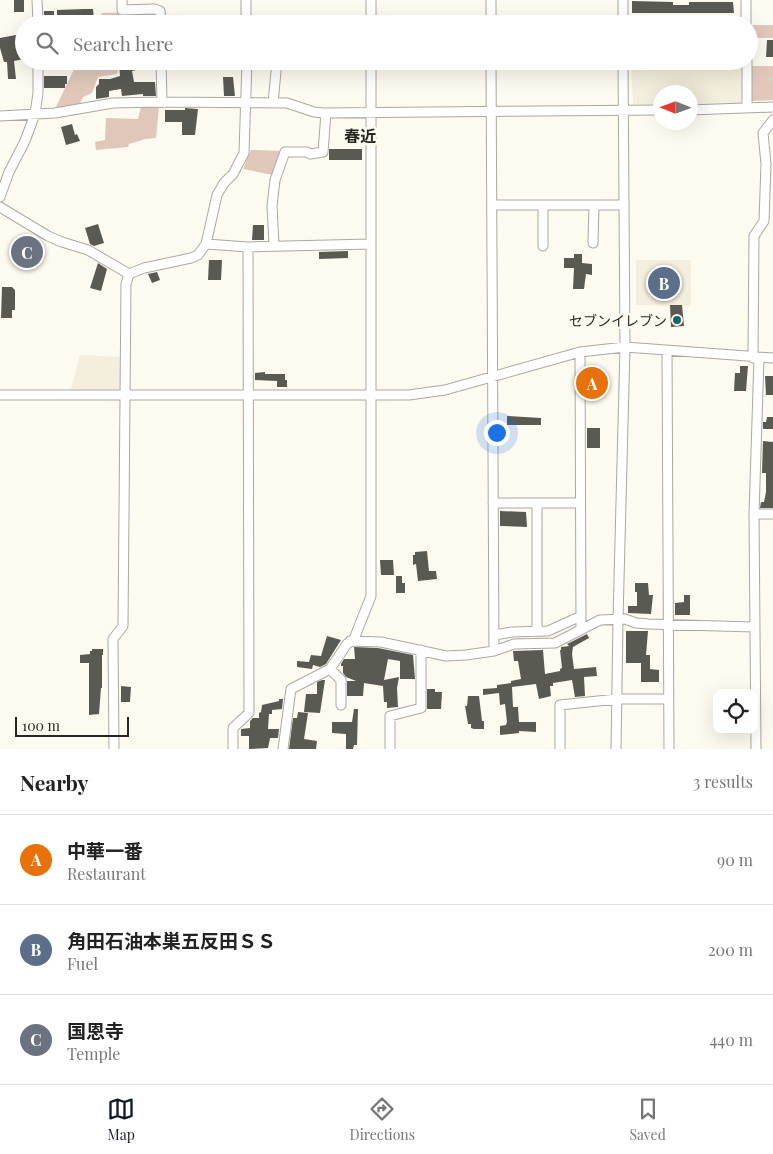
<!DOCTYPE html>
<html lang="en">
<head>
<meta charset="utf-8">
<style>
  body { margin:0; font-family:"Playfair Display","Noto Sans JP",serif; background:#f6f6f6; color:#222 }
  .controls { position:absolute; right:15px; bottom:15px; display:grid; overflow:hidden; border-radius:10px; box-shadow:0 5px 20px #0002 }
  .controls button { width:45px; height:45px; display:grid; place-items:center; padding:0; border:0; border-bottom:1px solid #e0e0e0; background:#fff; color:#222; font:25px sans-serif }
  .compass { position:absolute; left:653px; top:85px; width:45px; height:45px; border-radius:50%; background:#fff; box-shadow:0 5px 20px #0002; rotate:271deg }
  .scale { position:absolute; left:15px; bottom:12px; width:114px; box-sizing:border-box; padding-left:5px; border:2px solid #272623; border-top:0; font-size:14px; line-height:18px; white-space:nowrap; color:#272623; -webkit-text-stroke:4px #fdfaf0; paint-order:stroke }
  .you { position:absolute; left:496px; top:432px; width:18px; height:18px; margin:-12px; border:4px solid #fff; border-radius:50%; background:#1a73e8; box-shadow:0 0 0 8px #1a73e833 }
  .badge { display:grid; place-items:center; width:32px; height:32px; border-radius:50%; background:#111827; color:#fff; font-size:16px; font-weight:700 }
  .pin { position:absolute; translate:-50% -50%; border:2px solid #fff; box-shadow:0 1px 5px #0006 }
  .list { margin:0; padding:0; list-style:none }
  h2 { display:flex; justify-content:space-between; align-items:center; height:65px; margin:0; padding:0 20px; font-size:21px }
  h2 small { font-size:16px; font-weight:400; color:#767676 }
  .list li { display:grid; grid-template-columns:32px 1fr auto; gap:15px; align-items:center; box-sizing:border-box; height:90px; padding:0 20px; border-top:1px solid #e0e0e0 }
  .list b { display:block; font-size:19px; white-space:nowrap }
  .list p { margin:0; font-size:16px; white-space:nowrap; color:#767676 }
  .list em { font-size:16px; font-style:normal; color:#767676 }
  .icon { flex:none; width:28px; height:28px; fill:none; stroke:currentColor; stroke-width:2; stroke-linecap:round; stroke-linejoin:round }
  .map { position:relative; flex:none; width:773px; height:749px; overflow:hidden }
  .search { position:absolute; background:#fff; box-shadow:0 5px 20px #0002; left:15px; right:15px; top:15px; height:55px; display:flex; align-items:center; gap:12px; box-sizing:border-box; padding:0 18px; border-radius:28px; color:#767676; font-size:19px }
  .sheet { height:335px; background:#fff }
  nav { display:flex; justify-content:space-around; align-items:center; box-sizing:border-box; height:70px; border-top:1px solid #e0e0e0; background:#fff; font-size:14px; color:#767676 }
  nav a { display:grid; justify-items:center; gap:2px }
  nav .on { color:#111827 }
  .map>svg:first-child { display:block }
  .built { fill:#f3eedd }
  .green { fill:#e0c7ba }
  .lines { fill:none; stroke-linecap:round; stroke-linejoin:round }
  .stream { stroke:#c7dbc2; stroke-width:2.5 }
  .building { fill:#595b53 }
  .minor-casing { stroke:#aba89f; stroke-width:11 }
  .minor { stroke:#fff; stroke-width:9 }
  .poi-dot { fill:#16636c; stroke:#fdfaf0; stroke-width:2 }
  .labels { text-anchor:middle; dominant-baseline:central; stroke-width:5; stroke-linejoin:round; paint-order:stroke }
  .poi-label { font-size:14px; fill:#272623; stroke:#fdfaf0; text-anchor:end }
  .quarter-label { font-size:16px; font-weight:bold; fill:#272623; stroke:#fdfaf0 }
</style>
</head>
<body>
<div class="map">
<svg width="773" height="749" viewBox="0 0 773 749">
  <rect width="100%" height="100%" fill="#fdfaf0"/>
  <path class="built" d="M631,61H744V104H691L690,92H660V104L633,105Z
    M636,260H691V306L636,305Z
    M80,355L121,357V391L71,389Z"/>
  <path class="green" d="M153,12L157,15L147,24H97L102,13Z
    M751,25H773V38H751Z
    M78,61H120L117,74L98,77L92,93L83,97L79,106L55,109Z
    M751,66H773V100L751,101Z
    M141,106L159,107L156,138L146,139L129,144L128,147L96,150L95,142L105,140L106,118L138,119Z
    M251,150L283,151L278,176L243,169Z"/>
  <g class="lines">
    <path class="stream" d="M770,78L773,80"/>
  </g>
  <path class="building" d="M14,0H24V12H14Z
    M632,1L673,2V5H689V2H733L734,13H632Z
    M84,9H93L94,20H92V24H81V16H57V10Z
    M44,11H54V24H44Z
    M21,34L24,59L14,61L16,79H8L7,62H4L0,48V38Z
    M767,40H773V57H766Z
    M131,62L132,63H136V70L132,71L134,82H155L156,96H143V94L122,96L121,89L109,91V97L96,99V87L99,84V79H110L120,76L119,63Z
    M44,76H67V84H65V88H44Z
    M223,77H233L235,96H224Z
    M185,108L198,109L195,135H182V122H165V110H185Z
    M72,124L75,135L77,134L80,141L66,145L61,127Z
    M329,149H362V160H329Z
    M98,224L104,243L94,246L90,244L85,228Z
    M253,225H264V240H252Z
    M348,251V258L319,259V252Z
    M574,254H582V263L592,264V275L586,274L584,289H573L574,268H564V258H574Z
    M209,260H222L221,280H208Z
    M98,263L107,269L101,291L90,288Z
    M157,272L160,280L152,283L148,274Z
    M2,287H12L15,290V310H12V318H1Z
    M670,305H682L684,326L671,327Z
    M740,366H748L746,391H734L735,373H740Z
    M265,372V374H285V380H287V387H277V381L255,380V373Z
    M586,374H596V395H586Z
    M765,376H773V395H766Z
    M507,416L541,418V425H507Z
    M767,417H773V429H763V422H766Z
    M587,428H600V448H587Z
    M763,441L773,442V508H760L761,502H764L766,492V473H762Z
    M500,511L526,512L527,527L500,526Z
    M427,551L429,571H436L437,579L418,581L416,564L413,565V555H415V552Z
    M380,560H393L394,575H381Z
    M396,576H402V583H405V593H396Z
    M635,583H648L649,595H653L651,614L628,613V606H637V592H635Z
    M684,595H690V615H675V603L684,602Z
    M626,631H648L646,655H650V669L659,670V682H641V663H626Z
    M587,634L589,638L573,647L572,654L574,669L596,667L597,676L584,677L585,696L575,697L572,680L553,683V686H550L551,696L539,699L536,684L512,687L513,707H518L519,722H536V732L519,731V733L500,735V726L506,725L507,722L505,704L500,705L499,693L483,695V689L497,688V685L511,683V681L521,679L518,661H514L513,651L543,650L545,674L560,671V669L562,668L560,650H561V647L569,646L567,644Z
    M327,636L341,640L326,664L320,667L313,665L312,669L297,667V661L309,662L311,655L321,656Z
    M354,647L378,648L413,655L415,679H400V661L388,659L384,680L399,677L397,688L398,707L387,708V702H384L383,686L364,683L363,696H347V681H356L346,677L343,673V666H341V664L344,659H355Z
    M92,649H103V655H102V688H101L99,714L89,715V663H80V655L90,654V651H92Z
    M322,680H325L320,713L304,712L306,694H317V682Z
    M121,686L131,687L130,702H121Z
    M427,689H435V692H442L441,709H427Z
    M468,696H479L482,721H484V729H474L471,728V724H468L465,706H467Z
    M279,699H283L282,709L272,710V714H269L268,729H279L278,738H270L268,748L249,749V736H241V729L250,728V721L253,718H259V713L261,712L262,705L279,701Z
    M354,709H358L357,745H354L353,749H346V734L332,733V722H352Z
    M298,712L308,713L304,739L317,741L316,749H289L293,718H297Z"/>
  <g class="lines">
    <defs>
      <path id="minor" d="M37,0L38,24
        M122,0V10L155,9L160,11L161,24
        M246,0V24
        M371,0V24
        M491,0V24
        M623,0V24
        M746,0V24
        M161,61L162,102
        M491,61L494,651
        M747,61V108
        M273,103L277,61
        M690,110L773,107
        M0,116L55,113L113,103L162,102L287,103L314,112L323,113L660,110
        M0,197L9,172L25,141L35,114L38,93V61
        M493,205H623
        M0,207L48,236L62,242L88,250L129,274
        M593,243L594,205
        M206,244L248,247L371,244
        M274,245L272,206L275,180L285,152H307L310,154L323,152L326,113
        M543,246V205
        M129,274L144,268L191,258L198,255L206,244L217,195L224,183L233,174L244,153L247,61
        M667,351L669,749
        M580,352L581,629
        M753,358L754,236L764,221L766,164L763,133L773,120
        M0,395H409L445,390L580,352L625,347L773,358
        M493,503H580
        M537,503V631
        M754,514H773
        M494,635L512,632L548,631L581,616
        M350,641L381,642L446,656L466,655L494,651L514,644L555,643L600,620L625,619L636,623L648,624L754,627
        M330,669L341,680V705
        M114,749L113,639L123,626L126,284L129,274
        M233,749V728L249,713L248,247
        M283,749L291,689L330,669L347,644L354,639L371,596V61
        M390,749V716L421,708V650
        M560,749V705L617,699H668
        M616,749L618,619L625,347L623,61
        M756,749L754,514L759,358"/>
    </defs>
    <use href="#minor" class="minor-casing"/>
    <use href="#minor" class="minor"/>
  </g>
  <circle class="poi-dot" cx="677" cy="320" r="5"/>
  <g class="labels">
    <g class="poi-label">
      <text x="667" y="320">セブンイレブン</text>
    </g>
    <g class="quarter-label">
      <text x="360" y="135">春近</text>
    </g>
  </g>
</svg>
<div class="controls">
<button><svg class="icon" aria-label="locate" viewBox="0 0 24 24"><circle cx="12" cy="12" r="6"/><path d="M12 2v4M12 18v4M2 12h4M18 12h4"/></svg></button>
</div>
<svg class="compass" viewBox="-18 -18 36 36"><path d="M0-13l5 13h-10z" fill="#e53935"/><path d="M0 13l5-13h-10z" fill="#767676"/></svg>
<div class="scale">100 m</div>
<div class="you"></div>
<div class="pin badge" style="left:592px;top:383px;background:#e8710a">A</div>
<div class="pin badge" style="left:664px;top:283px;background:#5c6f8a">B</div>
<div class="pin badge" style="left:27px;top:252px;background:#6b7280">C</div>
<div class="search"><svg class="icon" aria-label="search" viewBox="0 0 24 24"><circle cx="10" cy="10" r="6"/><path d="M15 15l6 6"/></svg>Search here</div>
</div>
<section class="sheet">
<h2>Nearby<small>3 results</small></h2>
<ul class="list">
<li><span class="badge" style="background:#e8710a">A</span><div><b>中華一番</b><p>Restaurant</p></div><em>90 m</em></li>
<li><span class="badge" style="background:#5c6f8a">B</span><div><b>角田石油本巣五反田ＳＳ</b><p>Fuel</p></div><em>200 m</em></li>
<li><span class="badge" style="background:#6b7280">C</span><div><b>国恩寺</b><p>Temple</p></div><em>440 m</em></li>
</ul>
</section>
<nav>
<a class="on"><svg class="icon" aria-label="map" viewBox="0 0 24 24"><path d="M3 6l6-2 6 2 6-2v14l-6 2-6-2-6 2zM9 4v14M15 6v14"/></svg>Map</a>
<a><svg class="icon" aria-label="directions" viewBox="0 0 24 24"><path d="M12 3l9 9-9 9-9-9zM9 14v-3h6M13 9l2 2-2 2"/></svg>Directions</a>
<a><svg class="icon" aria-label="saved" viewBox="0 0 24 24"><path d="M7 4h10v16l-5-4-5 4z"/></svg>Saved</a>
</nav>
</body>
</html>
